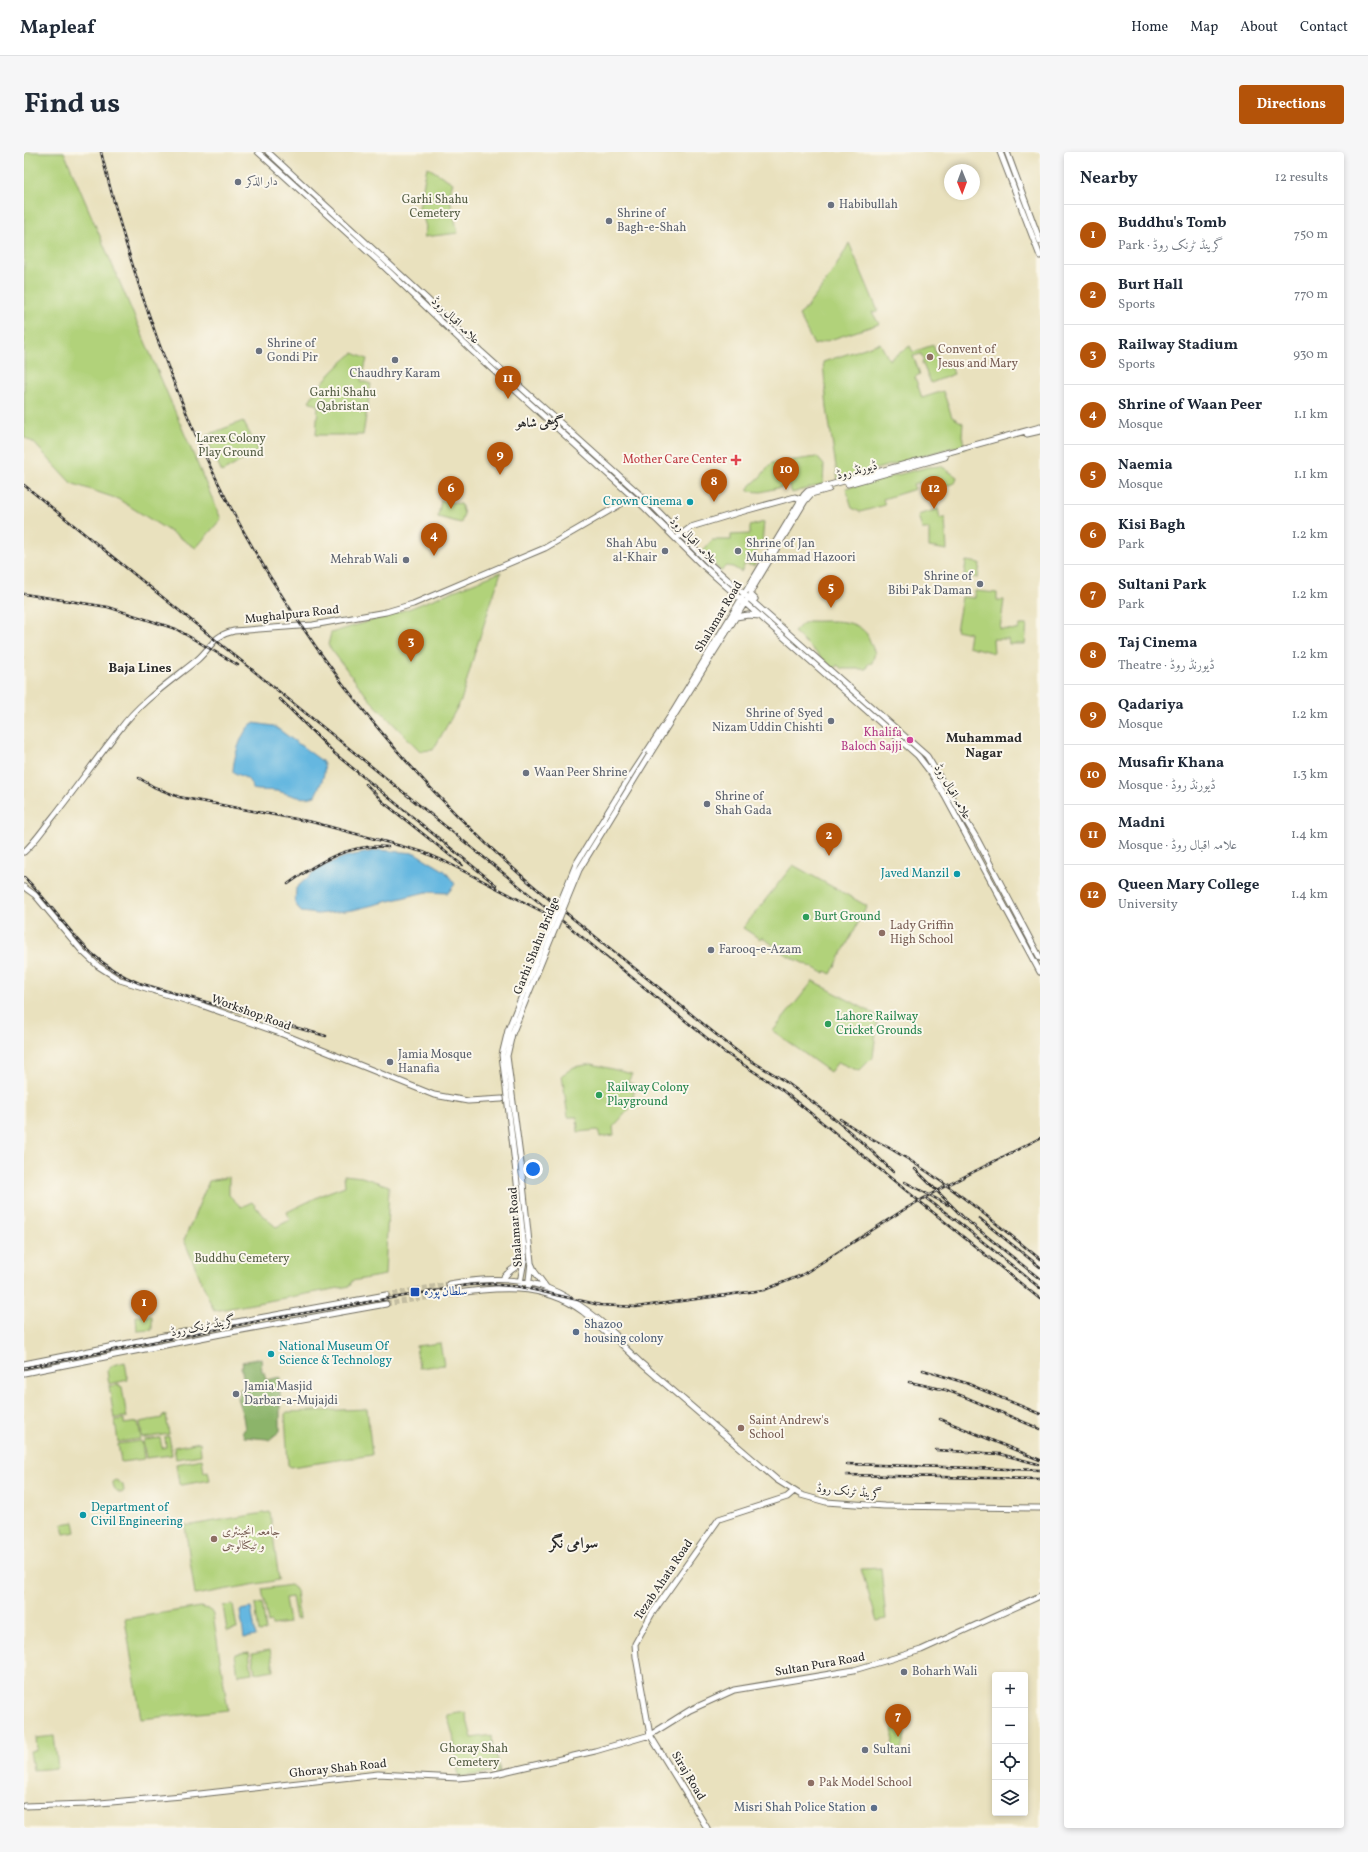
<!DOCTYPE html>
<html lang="en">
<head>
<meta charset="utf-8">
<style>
  body { margin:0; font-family:Vollkorn,Amiri,serif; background:#f6f6f7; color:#1f2937 }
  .controls { position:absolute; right:12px; bottom:12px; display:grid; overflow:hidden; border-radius:4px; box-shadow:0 2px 6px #0003 }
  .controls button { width:36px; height:36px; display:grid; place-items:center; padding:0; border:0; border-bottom:1px solid #e0e1e3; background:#fff; color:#1f2937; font:20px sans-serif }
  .compass { position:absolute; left:920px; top:12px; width:36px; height:36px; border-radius:50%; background:#fff; box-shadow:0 2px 6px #0003; rotate:179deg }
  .you { position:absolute; left:509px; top:1017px; width:14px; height:14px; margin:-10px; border:3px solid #fff; border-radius:50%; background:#1a73e8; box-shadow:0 0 0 6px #1a73e833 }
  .badge { display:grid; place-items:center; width:26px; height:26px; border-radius:50%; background:#b45309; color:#fff; font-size:13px; font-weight:700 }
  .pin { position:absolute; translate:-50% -33px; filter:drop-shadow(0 1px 2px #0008) }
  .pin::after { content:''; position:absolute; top:21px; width:14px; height:12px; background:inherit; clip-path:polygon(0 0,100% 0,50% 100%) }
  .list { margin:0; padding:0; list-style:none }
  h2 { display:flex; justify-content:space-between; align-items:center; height:52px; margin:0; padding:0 16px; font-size:17px }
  h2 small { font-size:13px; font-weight:400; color:#747a83 }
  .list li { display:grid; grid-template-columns:26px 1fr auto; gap:12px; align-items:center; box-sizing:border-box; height:60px; padding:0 16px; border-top:1px solid #e0e1e3 }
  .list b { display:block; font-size:15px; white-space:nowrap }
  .list p { margin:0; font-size:13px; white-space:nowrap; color:#747a83 }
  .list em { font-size:13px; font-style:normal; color:#747a83 }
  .icon { flex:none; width:22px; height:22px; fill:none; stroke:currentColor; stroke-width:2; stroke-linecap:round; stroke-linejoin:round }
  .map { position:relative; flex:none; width:1016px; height:1676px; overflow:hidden; border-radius:4px }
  header { display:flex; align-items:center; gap:24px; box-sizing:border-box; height:56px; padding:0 20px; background:#fff; border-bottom:1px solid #e0e1e3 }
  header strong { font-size:19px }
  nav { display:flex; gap:22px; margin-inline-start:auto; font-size:14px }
  .intro { display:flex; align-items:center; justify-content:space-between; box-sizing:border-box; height:96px; padding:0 24px }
  h1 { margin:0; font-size:28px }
  .button { padding:10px 18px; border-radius:4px; background:#b45309; color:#fff; font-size:14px; font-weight:700 }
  main { display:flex; gap:24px; padding:0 24px }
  aside { flex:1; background:#fff; border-radius:4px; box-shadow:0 2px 6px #0003 }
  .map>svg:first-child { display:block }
  .green { fill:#b1d27a; stroke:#6e7e52 }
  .forest { fill:#8cb46a; stroke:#5c704a }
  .water { fill:#65b7e0; stroke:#487186 }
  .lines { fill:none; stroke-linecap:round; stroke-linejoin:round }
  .major-tunnel { stroke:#c3bda1; stroke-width:5; stroke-dasharray:5 2.5; stroke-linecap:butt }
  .major-casing { stroke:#6e6b5e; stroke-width:7 }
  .major { stroke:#fff; stroke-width:5 }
  .rail-casing { stroke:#2b2b2b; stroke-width:2.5 }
  .rail { stroke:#fbf7ec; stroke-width:1; stroke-dasharray:3; stroke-linecap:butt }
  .major-bridge-casing { stroke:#6e6b5e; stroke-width:7; stroke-linecap:butt }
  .major-bridge { stroke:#fff; stroke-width:5 }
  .worship-dot { fill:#6b7280; stroke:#fbf7ec; stroke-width:1.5 }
  .education-dot { fill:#8d6e63; stroke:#fbf7ec; stroke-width:1.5 }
  .health-dot { fill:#e0444e; stroke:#fbf7ec; stroke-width:1.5 }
  .culture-dot { fill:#0f9aa8; stroke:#fbf7ec; stroke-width:1.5 }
  .hotel-dot { fill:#d1479c; stroke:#fbf7ec; stroke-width:1.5 }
  .leisure-dot { fill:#2e9e5b; stroke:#fbf7ec; stroke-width:1.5 }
  .transit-dot { fill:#1a4fb4; stroke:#fbf7ec; stroke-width:1.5 }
  .service-dot { fill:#5c6f8a; stroke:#fbf7ec; stroke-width:1.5 }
  .labels { text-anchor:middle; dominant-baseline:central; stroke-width:4; stroke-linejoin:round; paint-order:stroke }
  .worship-label { font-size:12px; fill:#5b616d; stroke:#fbf7ec; text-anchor:start }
  .park-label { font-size:12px; fill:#535d43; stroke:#fbf7ec }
  .street-label { font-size:12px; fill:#2b2b2b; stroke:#fbf7ec }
  .education-label { font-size:12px; fill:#785e54; stroke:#fbf7ec; text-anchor:start }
  .health-label { font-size:12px; fill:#be3a42; stroke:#fbf7ec; text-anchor:end }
  .culture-label { font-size:12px; fill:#0d838f; stroke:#fbf7ec; text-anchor:end }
  .hotel-label { font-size:12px; fill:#b23c85; stroke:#fbf7ec; text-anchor:end }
  .leisure-label { font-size:12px; fill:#27864d; stroke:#fbf7ec; text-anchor:start }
  .transit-label { font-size:12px; fill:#164399; stroke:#fbf7ec; text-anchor:start }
  .service-label { font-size:12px; fill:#4e5e75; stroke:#fbf7ec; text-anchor:start }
  .neighbourhood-label { font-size:13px; font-weight:bold; fill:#2b2b2b; stroke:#fbf7ec }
  .district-label { font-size:16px; font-weight:bold; fill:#2b2b2b; stroke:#fbf7ec }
</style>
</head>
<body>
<header>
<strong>Mapleaf</strong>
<nav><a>Home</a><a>Map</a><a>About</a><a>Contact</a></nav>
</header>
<div class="intro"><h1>Find us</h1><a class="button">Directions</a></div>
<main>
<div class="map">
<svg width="1016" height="1676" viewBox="0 0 1016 1676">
  <rect width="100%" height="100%" fill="#fbf7ec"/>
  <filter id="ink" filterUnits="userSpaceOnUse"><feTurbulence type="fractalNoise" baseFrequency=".025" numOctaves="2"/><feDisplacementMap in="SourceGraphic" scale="8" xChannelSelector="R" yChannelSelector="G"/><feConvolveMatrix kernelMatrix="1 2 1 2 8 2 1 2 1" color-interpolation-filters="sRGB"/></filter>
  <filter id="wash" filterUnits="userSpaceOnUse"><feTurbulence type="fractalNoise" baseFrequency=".012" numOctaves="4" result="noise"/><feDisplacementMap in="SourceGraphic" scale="16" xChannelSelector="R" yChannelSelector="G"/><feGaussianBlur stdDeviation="0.9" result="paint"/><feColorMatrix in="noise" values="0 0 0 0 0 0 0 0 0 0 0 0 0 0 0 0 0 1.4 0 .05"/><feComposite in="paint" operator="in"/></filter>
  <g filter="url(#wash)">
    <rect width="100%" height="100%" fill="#e9e1be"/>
    <path class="green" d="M0,0H40L197,367L172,396L94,347L47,331L10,291L0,285Z
      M403,15L429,31L425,43L434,81L400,85L402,75L399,65L394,61Z
      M825,91L854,159L848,160L855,172L790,193L775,163L779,160C797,137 812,117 825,91Z
      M856,191L865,208L886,194L889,200L909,193L917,214L926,211L930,222L907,231L898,210L900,208L897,202L889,204L896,222L891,225L898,246L919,239L928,265L939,271L938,284L941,296H926L814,328L803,256L799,210Z
      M329,201L343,207L337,229L347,232L339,283H292L294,254L285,249C297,230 311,216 329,201Z
      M219,269L235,299L198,320L181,284Z
      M793,305L800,313L799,332L768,341L765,333L737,340L724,339V336L736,325L748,311Z
      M917,314L933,325L931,331L918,335L920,343L913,345L911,340L907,342L906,335L909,334L907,328L889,332L891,337L859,347L861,353L836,360L828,356L822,336L904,315Z
      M417,348L437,352L440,362L437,371L414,365Z
      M914,357L916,366H921L923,398L905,395V377H898L894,363Z
      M740,370L738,391L730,403L734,406L730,414L721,412L717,420L709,415L702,414L697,419L677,401L688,388H707V383L726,382V374Z
      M942,409L956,411L954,426L940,424Z
      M477,420L451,500L437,549L409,598L396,599L345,547L304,493L307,481L387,456Z
      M951,439L973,441V448H980L976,477L994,478L996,473H1003L1001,492H985L984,487H969L970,501L944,494L946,481L932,478L938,445L951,446Z
      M785,469C804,470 828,465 842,481C844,483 848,495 851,501L848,511L844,512L842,517H818L813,513L810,517L770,480L778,472Z
      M769,713L843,754L807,822L801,819L800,821L762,803L738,785L736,787L719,776Z
      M789,829L854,864L849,905L835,919L814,910L806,920L749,879Z
      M568,912L608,922L604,930L611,933L608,954L589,975L590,983L576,985L574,978L554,980L553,965H544L538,923L550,915Z
      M320,1023L338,1025L365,1034L361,1123L328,1129L326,1134L190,1159L160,1088L185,1029L205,1025V1043L217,1055L228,1050L239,1064L252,1075L266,1068L263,1060L302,1041L321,1034Z
      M112,1164H128V1178L113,1179Z
      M416,1191L420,1213L395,1216L392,1194Z
      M101,1210L104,1228L85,1232L83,1219L89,1213Z
      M95,1233V1235H98L103,1266L101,1265L90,1266L85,1234Z
      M343,1257L348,1303L267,1315L264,1313L261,1262L263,1260Z
      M142,1263L145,1282L120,1286L118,1285L116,1270L138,1266V1264Z
      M100,1267V1272L114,1270L117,1285L116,1287L94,1290L91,1268Z
      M145,1284L148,1303L122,1306L119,1290L121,1288L136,1286L138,1296L142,1295L141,1285Z
      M116,1289L118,1290L120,1307L97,1310L94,1292Z
      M176,1290L177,1303L152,1307L150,1295Z
      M178,1307L180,1320L184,1319L186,1328L157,1333L155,1332L152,1312Z
      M92,1328L99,1333L100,1339L98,1341C92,1340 89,1336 89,1330Z
      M246,1360L255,1428L171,1443L161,1374Z
      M50,1370L52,1380L40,1382L38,1372Z
      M857,1416L862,1467L853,1469L837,1417Z
      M267,1433L272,1437L275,1467H272L268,1445L261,1446L265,1471L248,1473L247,1470L244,1471L238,1437Z
      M238,1451L242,1479L235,1480L231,1453Z
      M209,1453L213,1477L203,1479L199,1454Z
      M176,1455L185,1457L189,1462L204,1558L117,1567L101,1467Z
      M246,1498L250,1518L231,1521L228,1501Z
      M225,1500L228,1521L214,1523L211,1502Z
      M441,1560L448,1586L468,1583L469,1604H473L476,1620L435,1625L429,1583L423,1563Z
      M870,1573L883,1575L877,1599L868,1596Z
      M30,1584L34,1616L9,1618L6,1599L13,1598L12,1586Z"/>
    <path class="forest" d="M237,1206L238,1220H240L242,1228L256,1225V1279L245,1288L243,1287L220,1285L218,1278L221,1277L219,1264L213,1246L216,1241V1236L221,1235L217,1214H219L218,1210Z"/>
    <path class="water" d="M229,571L250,574L298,609C305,618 295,635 291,644C278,649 266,642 253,639C245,638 236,639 228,637C227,625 218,625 209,620C209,607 218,577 229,571Z
      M355,698L391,701L421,719L431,732L424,741L402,740L329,758L294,762L277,760L271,751L272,736L293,717L320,705Z
      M227,1456L232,1484L220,1486L216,1458Z"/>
  </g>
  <g filter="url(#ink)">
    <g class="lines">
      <path class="major-tunnel" d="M362,1143L425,1132
        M362,1152L427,1142"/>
      <defs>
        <path id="major" d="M234,0L354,109L447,198L621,356L677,412L894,604L907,621L922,646L1016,820
          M244,0L402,146L451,194L631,356L686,412L903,604L953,687L1016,806
          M976,0L1016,104
          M983,0L1016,89
          M1003,282L1016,279
          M824,332L921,305
          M655,384L667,375L713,361L771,345L780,348
          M731,447L727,443V439L781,349L787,342L805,337
          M712,465L724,463L736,464
          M626,602L722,449
          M593,645L649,560L780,343L784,339L1016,275
          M0,700C11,690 20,676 29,665C52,636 73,606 96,577C117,549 146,530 173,508C189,494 188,484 210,479L289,473L362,460L389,452L521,396L609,345
          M0,735L11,743L58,799L74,814L96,828L180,854L256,881L410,943L444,949L478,947
          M491,1012L500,1097V1109L495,1136
          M497,1012L507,1110L504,1137
          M507,1111L511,1120L522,1135
          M479,1127C484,1118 493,1115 500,1109
          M425,1132C499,1119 538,1132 592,1183L593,1188
          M427,1142C471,1135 519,1130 558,1159C568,1166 581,1184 593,1188L618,1212L753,1328L777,1343L802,1350L860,1354L1016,1356
          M0,1212L185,1175L362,1143
          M0,1221L207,1180L362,1152
          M0,1654L64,1652L158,1644L354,1622L434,1626L467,1623L571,1599L626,1583L666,1558L710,1538L830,1518L897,1498L1016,1444
          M683,1676L626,1583L612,1505L611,1492L627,1463L695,1367L763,1345L770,1339"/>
      </defs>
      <use href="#major" class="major-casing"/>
      <use href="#major" class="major"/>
      <defs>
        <path id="rail" d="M77,0C100,93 129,184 167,272C245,454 372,621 525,747C564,779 604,811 644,843C668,863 692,883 717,902C731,912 747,920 762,930C799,957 837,987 869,1020
          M0,333L700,900L758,938L1016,1147
          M0,442L84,455L152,477L214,513
          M256,547L310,601L472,733
          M115,626L130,635L155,645L288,670L399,700L422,710L527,764
          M342,632L359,650L438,713
          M0,725C41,765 57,808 115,831L302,884
          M264,732C294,710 325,691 364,695
          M816,967L850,989
          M845,985C908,1017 962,1063 1016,1107
          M891,1017L939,1065
          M881,1030L924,1053
          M903,1047L933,1069L1016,1136
          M935,1062L1016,1127
          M955,1066L1016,1115
          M0,1216L245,1167L445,1133L466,1132L497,1135L576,1153L612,1155L740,1138L778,1123L881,1057L916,1037L1016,986
          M899,1218L942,1231L1016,1262
          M885,1230L922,1238L941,1245L1016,1277
          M916,1267L1016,1308
          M912,1298L976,1302L1014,1312
          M823,1312L1016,1318
          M822,1323L1016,1327"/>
      </defs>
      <use href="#rail" class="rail-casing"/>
      <use href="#rail" class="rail"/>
      <defs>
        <path id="major-bridge" d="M491,1012L478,903L484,878L552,712L593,645
          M497,1012L483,904L488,882L555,718L626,602"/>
      </defs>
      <use href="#major-bridge" class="major-bridge-casing"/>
      <use href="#major-bridge" class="major-bridge"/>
    </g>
  </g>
  <g class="worship-dot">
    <circle cx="214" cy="30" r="4"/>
    <circle cx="807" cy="53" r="4"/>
    <circle cx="585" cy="69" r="4"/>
    <circle cx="235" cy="199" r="4"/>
    <circle cx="371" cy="208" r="4"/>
    <circle cx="641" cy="399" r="4"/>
    <circle cx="714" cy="399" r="4"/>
    <circle cx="382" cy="408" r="4"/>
    <circle cx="956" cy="432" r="4"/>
    <circle cx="807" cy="569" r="4"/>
    <circle cx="502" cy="621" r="4"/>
    <circle cx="683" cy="652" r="4"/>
    <circle cx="687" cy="798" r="4"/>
    <circle cx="366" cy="910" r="4"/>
    <circle cx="212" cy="1242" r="4"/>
    <circle cx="880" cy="1520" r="4"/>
    <circle cx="841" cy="1598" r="4"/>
  </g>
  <g class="education-dot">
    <circle cx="906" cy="205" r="4"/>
    <circle cx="858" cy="781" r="4"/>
    <circle cx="717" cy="1276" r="4"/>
    <circle cx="190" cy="1387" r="4"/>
    <circle cx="787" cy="1631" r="4"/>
  </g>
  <path class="health-dot" d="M710 302h4v4h4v4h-4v4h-4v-4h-4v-4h4z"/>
  <g class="culture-dot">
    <circle cx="666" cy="350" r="4"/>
    <circle cx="933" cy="722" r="4"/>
    <circle cx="247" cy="1202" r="4"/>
    <circle cx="59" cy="1363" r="4"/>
  </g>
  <circle class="hotel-dot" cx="886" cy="588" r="4"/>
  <g class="leisure-dot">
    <circle cx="782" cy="765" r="4"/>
    <circle cx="804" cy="872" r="4"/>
    <circle cx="575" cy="943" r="4"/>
  </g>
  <rect class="transit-dot" x="386" y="1135" width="10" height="10" rx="2"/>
  <g class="service-dot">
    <circle cx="552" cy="1180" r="4"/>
    <circle cx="850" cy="1656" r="4"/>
  </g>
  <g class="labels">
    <g class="worship-label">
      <text x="222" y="30">دار الذکر</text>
      <text x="815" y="53">Habibullah</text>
      <text x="593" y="62">Shrine of<tspan x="593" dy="14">Bagh-e-Shah</tspan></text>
      <text x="243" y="192">Shrine of<tspan x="243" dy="14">Gondi Pir</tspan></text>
      <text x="371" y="222" text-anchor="middle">Chaudhry Karam</text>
      <text x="633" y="392" text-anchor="end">Shah Abu<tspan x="633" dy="14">al-Khair</tspan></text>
      <text x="722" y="392">Shrine of Jan<tspan x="722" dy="14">Muhammad Hazoori</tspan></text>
      <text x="374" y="408" text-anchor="end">Mehrab Wali</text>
      <text x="948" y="425" text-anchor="end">Shrine of<tspan x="948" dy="14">Bibi Pak Daman</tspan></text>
      <text x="799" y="562" text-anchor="end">Shrine of Syed<tspan x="799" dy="14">Nizam Uddin Chishti</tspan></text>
      <text x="510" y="621">Waan Peer Shrine</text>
      <text x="691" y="645">Shrine of<tspan x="691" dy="14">Shah Gada</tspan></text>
      <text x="695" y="798">Farooq-e-Azam</text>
      <text x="374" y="903">Jamia Mosque<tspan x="374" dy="14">Hanafia</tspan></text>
      <text x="220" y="1235">Jamia Masjid<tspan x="220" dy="14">Darbar-a-Mujajdi</tspan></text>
      <text x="888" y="1520">Boharh Wali</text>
      <text x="849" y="1598">Sultani</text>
    </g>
    <g class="park-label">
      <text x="411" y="48">Garhi Shahu<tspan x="411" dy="14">Cemetery</tspan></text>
      <text x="319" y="241">Garhi Shahu<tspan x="319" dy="14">Qabristan</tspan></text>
      <text x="207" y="287">Larex Colony<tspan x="207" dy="14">Play Ground</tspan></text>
      <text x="218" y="1107">Buddhu Cemetery</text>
      <text x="450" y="1597">Ghoray Shah<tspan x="450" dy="14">Cemetery</tspan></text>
    </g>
    <g class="street-label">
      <text transform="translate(431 169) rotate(44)">علامہ اقبال روڈ</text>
      <text transform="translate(833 319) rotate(-15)">ڈیورنڈ روڈ</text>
      <text transform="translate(669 389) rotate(45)">علامہ اقبال روڈ</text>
      <text transform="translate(268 463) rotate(-6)">Mughalpura Road</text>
      <text transform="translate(695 465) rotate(-59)">Shalamar Road</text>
      <text transform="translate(928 640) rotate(60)">علامہ اقبال روڈ</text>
      <text transform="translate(513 794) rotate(-68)">Garhi Shahu Bridge</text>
      <text transform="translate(227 861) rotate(20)">Workshop Road</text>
      <text transform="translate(492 1075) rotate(-94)">Shalamar Road</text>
      <text transform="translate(179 1175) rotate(-11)">گرینڈ ٹرنک روڈ</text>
      <text transform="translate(825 1340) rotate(6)">گرینڈ ٹرنک روڈ</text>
      <text transform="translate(640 1428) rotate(-56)">Tezab Ahata Road</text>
      <text transform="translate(796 1513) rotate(-10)">Sultan Pura Road</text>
      <text transform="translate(314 1617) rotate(-6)">Ghoray Shah Road</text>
      <text transform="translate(664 1624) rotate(59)">Siraj Road</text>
    </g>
    <g class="education-label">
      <text x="914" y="198">Convent of<tspan x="914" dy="14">Jesus and Mary</tspan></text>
      <text x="866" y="774">Lady Griffin<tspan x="866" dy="14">High School</tspan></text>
      <text x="725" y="1269">Saint Andrew's<tspan x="725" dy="14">School</tspan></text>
      <text x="198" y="1380">جامعہ انجینئری<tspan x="198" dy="14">و ٹیکنالوجی</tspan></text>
      <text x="795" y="1631">Pak Model School</text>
    </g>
    <g class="health-label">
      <text x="703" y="308">Mother Care Center</text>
    </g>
    <g class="culture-label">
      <text x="658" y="350">Crown Cinema</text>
      <text x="925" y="722">Javed Manzil</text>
      <text x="255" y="1195" text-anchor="start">National Museum Of<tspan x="255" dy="14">Science &amp; Technology</tspan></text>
      <text x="67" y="1356" text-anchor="start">Department of<tspan x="67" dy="14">Civil Engineering</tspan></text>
    </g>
    <g class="hotel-label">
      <text x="878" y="581">Khalifa<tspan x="878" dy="14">Baloch Sajji</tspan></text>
    </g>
    <g class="leisure-label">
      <text x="790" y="765">Burt Ground</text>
      <text x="812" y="865">Lahore Railway<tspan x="812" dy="14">Cricket Grounds</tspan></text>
      <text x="583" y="936">Railway Colony<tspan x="583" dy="14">Playground</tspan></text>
    </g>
    <g class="transit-label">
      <text x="400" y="1140">سلطان پورہ</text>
    </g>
    <g class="service-label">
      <text x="560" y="1173">Shazoo<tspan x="560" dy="14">housing colony</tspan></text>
      <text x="842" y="1656" text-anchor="end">Misri Shah Police Station</text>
    </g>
    <g class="neighbourhood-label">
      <text x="516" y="272">گڑہی شاہو</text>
      <text x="116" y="517">Baja Lines</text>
      <text x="960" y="587">Muhammad<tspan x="960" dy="15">Nagar</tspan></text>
    </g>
    <g class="district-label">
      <text x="550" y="1392">سوامی نگر</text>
    </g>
  </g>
</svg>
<div class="controls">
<button>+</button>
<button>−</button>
<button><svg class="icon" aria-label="locate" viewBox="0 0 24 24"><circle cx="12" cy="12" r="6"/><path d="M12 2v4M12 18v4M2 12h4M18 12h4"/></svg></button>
<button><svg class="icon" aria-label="layers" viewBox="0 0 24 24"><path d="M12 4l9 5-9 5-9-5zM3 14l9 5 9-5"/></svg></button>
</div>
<svg class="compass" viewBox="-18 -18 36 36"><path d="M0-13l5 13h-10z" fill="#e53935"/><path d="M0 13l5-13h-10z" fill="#747a83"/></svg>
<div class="you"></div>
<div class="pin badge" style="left:120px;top:1171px">1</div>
<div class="pin badge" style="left:805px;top:704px">2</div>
<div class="pin badge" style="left:387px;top:510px">3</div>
<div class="pin badge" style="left:410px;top:404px">4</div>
<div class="pin badge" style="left:807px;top:456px">5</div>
<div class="pin badge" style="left:427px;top:357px">6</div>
<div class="pin badge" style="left:874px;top:1585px">7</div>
<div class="pin badge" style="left:690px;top:350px">8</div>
<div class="pin badge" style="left:476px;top:323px">9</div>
<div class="pin badge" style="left:762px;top:338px">10</div>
<div class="pin badge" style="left:484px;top:247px">11</div>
<div class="pin badge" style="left:910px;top:357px">12</div>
</div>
<aside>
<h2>Nearby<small>12 results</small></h2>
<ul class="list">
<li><span class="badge">1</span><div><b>Buddhu's Tomb</b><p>Park · گرینڈ ٹرنک روڈ</p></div><em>750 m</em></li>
<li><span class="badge">2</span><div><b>Burt Hall</b><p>Sports</p></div><em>770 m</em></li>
<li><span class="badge">3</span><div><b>Railway Stadium</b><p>Sports</p></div><em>930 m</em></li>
<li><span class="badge">4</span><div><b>Shrine of Waan Peer</b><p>Mosque</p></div><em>1.1 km</em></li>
<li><span class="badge">5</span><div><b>Naemia</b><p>Mosque</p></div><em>1.1 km</em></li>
<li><span class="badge">6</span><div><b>Kisi Bagh</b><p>Park</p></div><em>1.2 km</em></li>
<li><span class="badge">7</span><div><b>Sultani Park</b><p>Park</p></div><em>1.2 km</em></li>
<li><span class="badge">8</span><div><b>Taj Cinema</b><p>Theatre · ڈیورنڈ روڈ</p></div><em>1.2 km</em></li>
<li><span class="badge">9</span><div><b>Qadariya</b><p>Mosque</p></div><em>1.2 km</em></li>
<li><span class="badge">10</span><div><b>Musafir Khana</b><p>Mosque · ڈیورنڈ روڈ</p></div><em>1.3 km</em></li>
<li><span class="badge">11</span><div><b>Madni</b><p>Mosque · علامہ اقبال روڈ</p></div><em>1.4 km</em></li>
<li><span class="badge">12</span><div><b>Queen Mary College</b><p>University</p></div><em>1.4 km</em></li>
</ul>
</aside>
</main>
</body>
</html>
